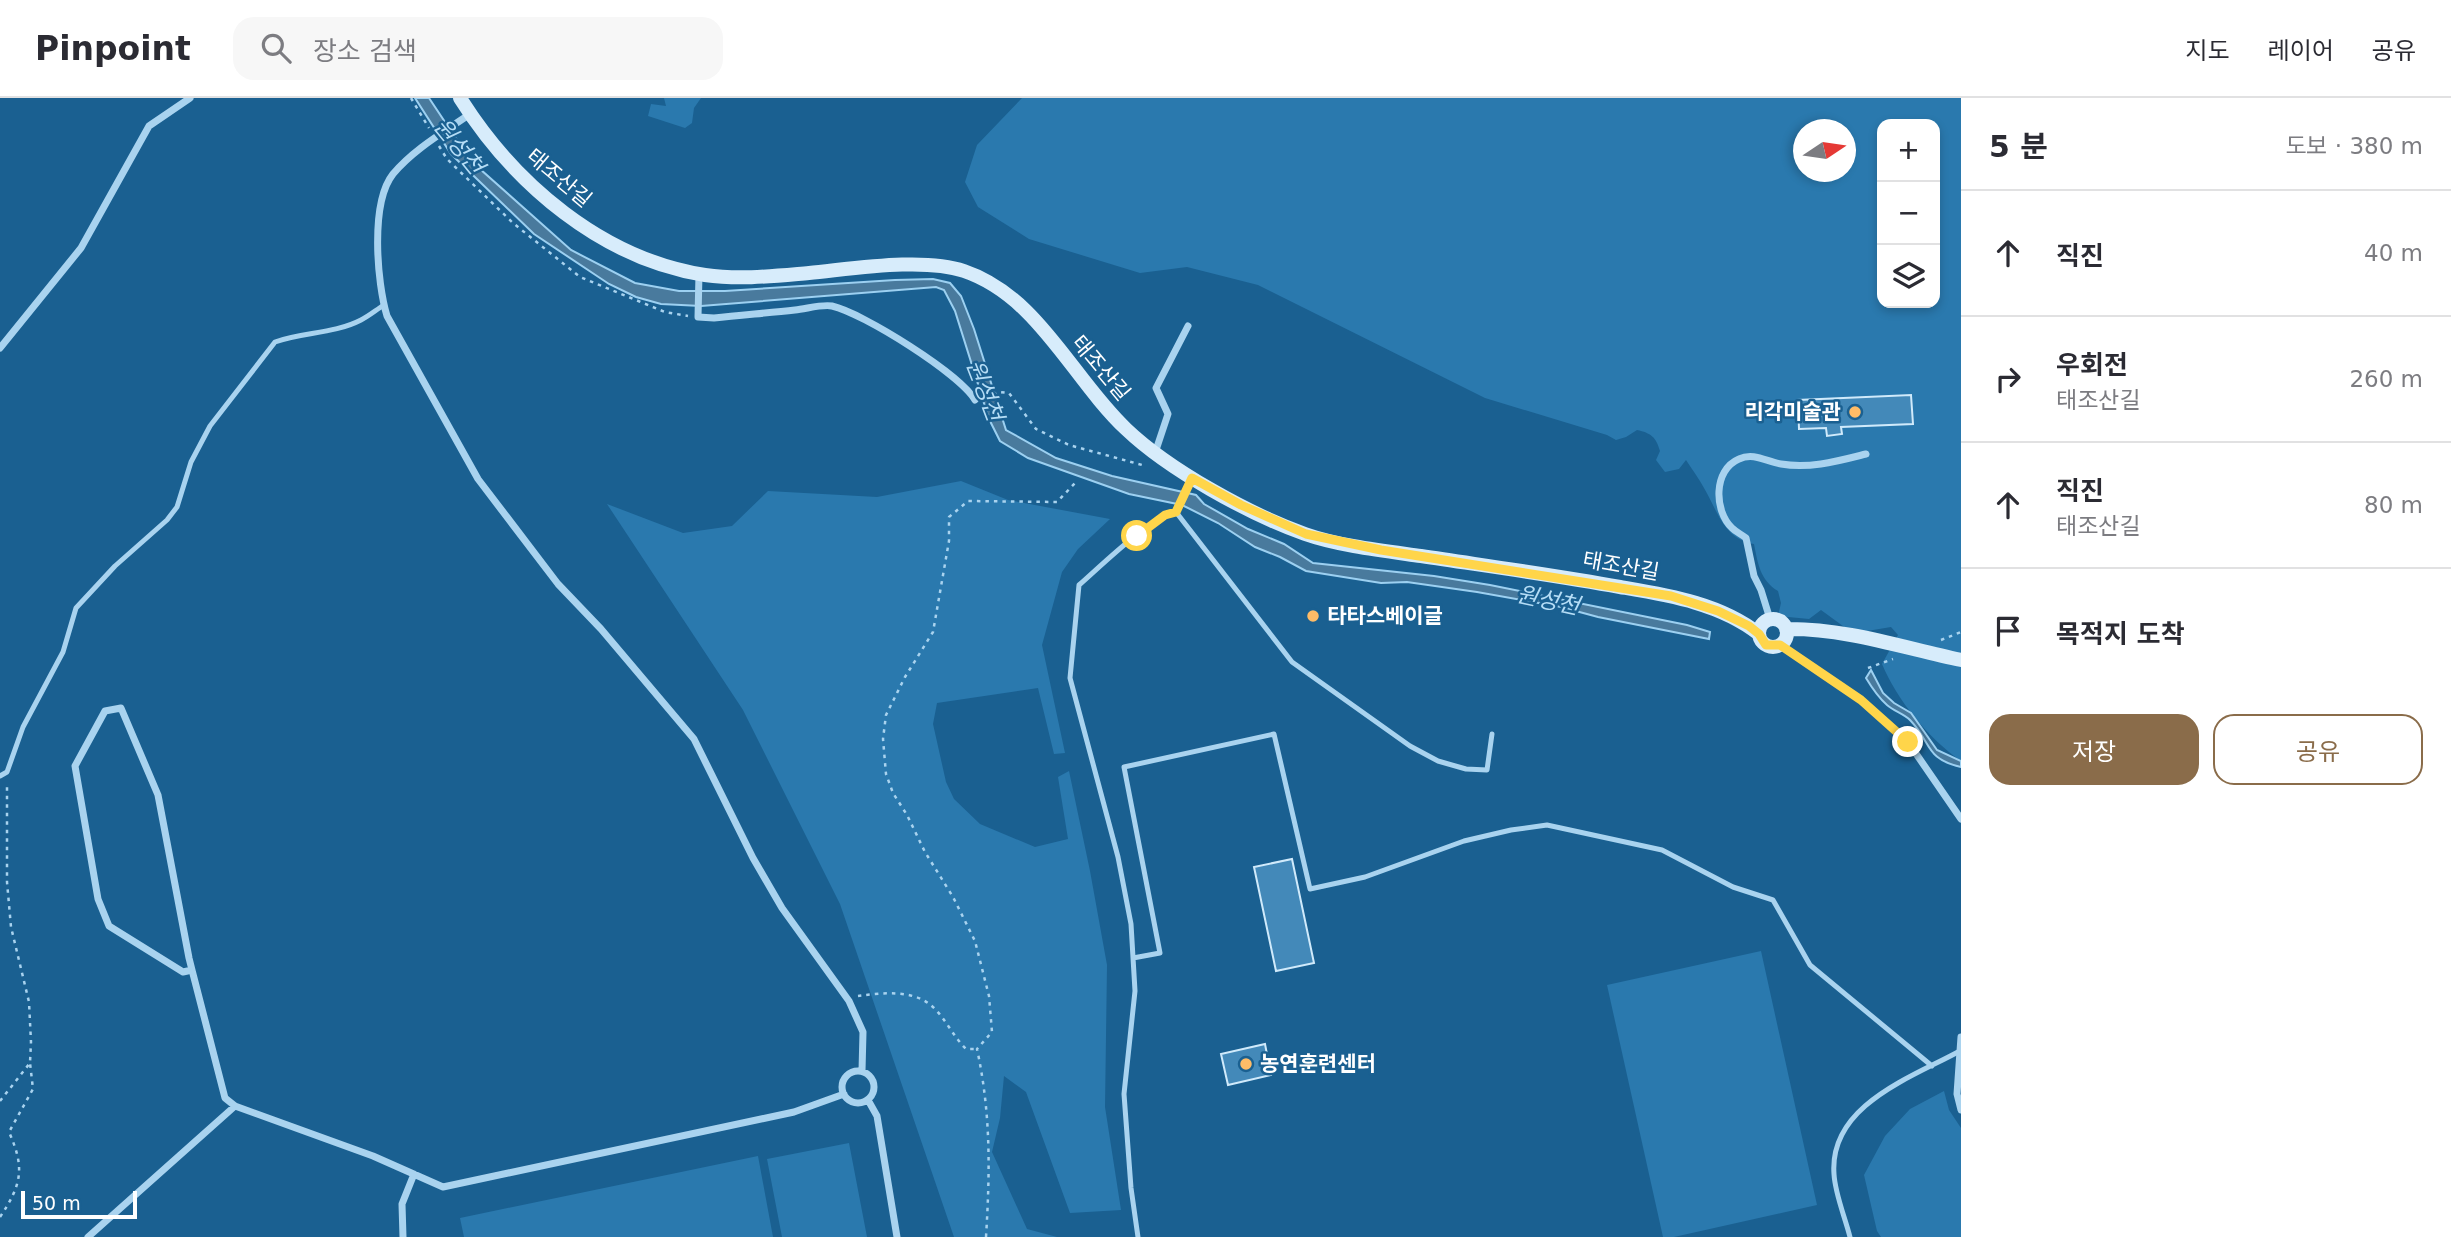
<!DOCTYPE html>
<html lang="ko">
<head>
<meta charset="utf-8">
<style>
  body { margin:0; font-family:"DejaVu Sans","Noto Sans KR",sans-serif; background:#f7f7f7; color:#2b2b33 }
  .controls { position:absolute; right:21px; top:21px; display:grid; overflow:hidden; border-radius:14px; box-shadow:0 4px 10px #0003 }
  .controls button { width:63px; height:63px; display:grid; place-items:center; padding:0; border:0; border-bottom:2px solid #e1e1e2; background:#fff; color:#2b2b33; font:35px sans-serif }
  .compass { position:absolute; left:1793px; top:21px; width:63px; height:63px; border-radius:50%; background:#fff; box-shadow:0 4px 10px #0003; rotate:77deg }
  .scale { position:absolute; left:21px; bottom:18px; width:116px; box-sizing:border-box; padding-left:7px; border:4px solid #fff; border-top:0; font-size:19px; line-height:24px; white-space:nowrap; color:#fff; -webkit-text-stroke:5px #1a6091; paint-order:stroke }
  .stop { position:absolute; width:21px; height:21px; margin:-16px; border:5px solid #ffd54a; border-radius:50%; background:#fff }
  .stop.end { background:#ffd54a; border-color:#fff; box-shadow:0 2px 7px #0008 }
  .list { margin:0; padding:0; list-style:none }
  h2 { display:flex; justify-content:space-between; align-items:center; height:91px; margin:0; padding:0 28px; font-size:30px }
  h2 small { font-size:23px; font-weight:400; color:#7c7c81 }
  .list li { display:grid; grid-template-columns:46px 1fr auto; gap:21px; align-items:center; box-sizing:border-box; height:126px; padding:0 28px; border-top:2px solid #e1e1e2 }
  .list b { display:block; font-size:26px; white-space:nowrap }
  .list p { margin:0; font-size:23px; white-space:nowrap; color:#7c7c81 }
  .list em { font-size:23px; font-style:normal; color:#7c7c81 }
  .actions { display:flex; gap:14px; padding:21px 28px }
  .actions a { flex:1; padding:16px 0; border:2px solid #8a6c4a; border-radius:21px; text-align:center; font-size:24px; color:#8a6c4a }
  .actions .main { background:#8a6c4a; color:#fff }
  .icon { flex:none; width:38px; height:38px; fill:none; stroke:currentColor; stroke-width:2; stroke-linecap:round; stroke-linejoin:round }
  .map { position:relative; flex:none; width:1961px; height:1139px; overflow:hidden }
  header { display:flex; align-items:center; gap:42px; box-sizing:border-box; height:98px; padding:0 35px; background:#fff; border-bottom:2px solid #e1e1e2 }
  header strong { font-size:33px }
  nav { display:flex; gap:38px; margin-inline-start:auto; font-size:24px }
  .search { width:490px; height:63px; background:#f7f7f7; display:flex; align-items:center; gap:18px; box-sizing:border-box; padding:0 24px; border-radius:21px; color:#7c7c81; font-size:26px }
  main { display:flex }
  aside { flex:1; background:#fff }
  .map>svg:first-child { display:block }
  .green { fill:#2a79ae; fill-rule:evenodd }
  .water { fill:#497a9d; stroke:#9cd0f1; stroke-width:2 }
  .building { fill:#4389b9; stroke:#d0eafb; stroke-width:2 }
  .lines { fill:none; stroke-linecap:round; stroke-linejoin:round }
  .path { stroke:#a9d3ef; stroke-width:2.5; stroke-dasharray:3.5 5; stroke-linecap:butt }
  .lane { stroke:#a9d3ef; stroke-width:5 }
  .street { stroke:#a9d3ef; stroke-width:7 }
  .secondary { stroke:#d7ecfb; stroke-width:14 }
  .route { stroke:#ffd54a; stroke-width:9 }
  .poi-dot { fill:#ffbc67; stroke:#1a6091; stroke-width:2.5 }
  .labels { text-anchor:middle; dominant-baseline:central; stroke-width:5; stroke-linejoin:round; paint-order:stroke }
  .street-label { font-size:21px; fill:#fff; stroke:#1a6091 }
  .poi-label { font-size:21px; font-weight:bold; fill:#fff; stroke:#1a6091; text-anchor:start }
  .water-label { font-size:23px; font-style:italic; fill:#b5ddf6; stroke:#1a6091 }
</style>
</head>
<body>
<header>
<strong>Pinpoint</strong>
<div class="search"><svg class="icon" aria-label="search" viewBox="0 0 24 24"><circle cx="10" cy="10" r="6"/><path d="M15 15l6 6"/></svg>장소 검색</div>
<nav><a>지도</a><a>레이어</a><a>공유</a></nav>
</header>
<main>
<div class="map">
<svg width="1961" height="1139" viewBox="0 0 1961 1139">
  <rect width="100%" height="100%" fill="#1a6091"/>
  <path class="green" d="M664,0H701L694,10L692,25L685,30L648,18L651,6L666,8Z
    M1022,0H1961V663C1928,640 1897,602 1882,566L1898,537L1891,529L1867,533L1858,539L1821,512L1809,521L1778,518L1781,505L1778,493C1760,482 1758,466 1754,446C1724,441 1718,414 1704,390C1699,381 1692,371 1686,362L1679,371L1665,374L1656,362L1660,353C1656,339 1651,335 1637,332L1626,339L1616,342L1607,337L1485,300L1258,187L1187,169L1140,175L1029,141L978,109L965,84L977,47ZM1882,26H1935V205H1882ZM1804,32H1846V74H1804Z
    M961,383L1008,402L1110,421L1078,451L1062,474L1042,547L1065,655L1054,656L1038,590L937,605L933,626L946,684L954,701L980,726L1035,749L1068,741L1058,679L1069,673L1090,773L1107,867L1105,1009L1121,1112L1070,1115L1026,994L1004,978L1000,1020L992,1054L1027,1131L1057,1139H954L840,806L743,612L607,406L683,435L732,428L768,393L877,399Z
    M1761,853L1817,1107L1674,1139H1663L1607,887Z
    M1944,993L1949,1012L1961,1030V1139H1881L1877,1133L1864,1077L1885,1038L1910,1011Z
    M849,1045L867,1139H782L767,1061Z
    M758,1058L773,1139H464L460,1120Z"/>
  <path class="water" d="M415,0H429L471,63L571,152L635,185L679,193H725L895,182L933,181L950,185L961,198L974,231L1006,332L1056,360L1112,378L1196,397L1204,406L1248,431L1284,446L1313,465L1434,478L1490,487L1687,527L1710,534L1709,541L1598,519L1561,509L1477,494L1407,484L1381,485L1306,473L1280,459L1255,449L1218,425L1182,407L1129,396L1028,360L1000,343L989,321L955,213L944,192L936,189L701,208L661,206L636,199L609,186L534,136L451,56Z
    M1871,572L1883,595L1894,605L1911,615L1937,652L1961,663V669C1925,661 1932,645 1910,622C1904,616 1894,613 1887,607C1879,600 1872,590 1866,580Z"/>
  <path class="building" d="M1911,297L1913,326L1841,329L1842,336L1827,338L1826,330L1799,331L1798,302Z
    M1292,761L1314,865L1276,873L1254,769Z
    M1265,946L1271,977L1228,987L1221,956Z"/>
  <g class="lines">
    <path class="path" d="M411,0L429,30
      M439,48L447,61L513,125L580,179L665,214L688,218
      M985,299L999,294L1009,295L1036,331L1069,347L1146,368
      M1941,542L1961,534
      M1868,570L1893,561
      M858,898C883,895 916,890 936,912C947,924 954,939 966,951H977
      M0,1003L30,965L31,944L29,904L11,829L7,784V685
      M0,1119C22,1086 25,1070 9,1034L33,991L30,965
      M986,1139C990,1073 991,1016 977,951L992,934L989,898L975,843L953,799L925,754L907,717L893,695L886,676L883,641L886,617L905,579L933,534L949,443V419L968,403L1057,404L1075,385"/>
    <path class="lane" d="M1176,414L1292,564L1410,648L1438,663L1466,671L1487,672L1492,636
      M0,678L7,674L23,629L63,554L76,510L115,468L167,422L177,409L191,364L210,328L275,244C302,234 334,236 361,222C369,218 376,212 384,207
      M1133,860L1160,855L1124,669L1274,636L1310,791L1365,779L1464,743L1511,732L1547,727L1662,752L1733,789L1773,802L1810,867L1932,968
      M1138,1139L1131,1090L1124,996L1135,893L1131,826L1118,759L1070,580L1079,487C1102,467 1148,421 1176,414L1191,382
      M1850,1139C1845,1119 1835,1096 1834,1076C1829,1008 1910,980 1958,954"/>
    <path class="street" d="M470,16C444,34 414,51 393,76C370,105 377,185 387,218L478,381L558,486L601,531L694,641L753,760L782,810L849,903L863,934L862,973
      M699,176L698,219L714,220C741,217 768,215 795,212C806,211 822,206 832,208C863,215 960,276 975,302
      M0,250L81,150L149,28L190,0
      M1155,355L1168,316L1156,290L1188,228
      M1770,521L1761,492L1754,478L1746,440C1741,436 1736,434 1732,430C1714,413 1713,372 1739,361C1754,354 1767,364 1781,366C1810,371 1838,363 1866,356
      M1780,547L1861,602L1908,644L1961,721
      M192,872L183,874L109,828L98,801L75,668L105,613L121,610L158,697L189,860L192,872L225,1000L235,1008L373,1058L443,1089L794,1014L844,996
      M1961,939L1957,996L1961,1012
      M842 989a16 16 0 1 1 32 0a16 16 0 1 1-32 0Z
      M868,1002L877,1018L897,1139
      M88,1139L235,1008
      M403,1139L402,1106L414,1076"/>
    <path class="secondary" d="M460,0C514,86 602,161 705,177C740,182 774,178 809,175C852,171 923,159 964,173C1038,198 1072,280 1126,331C1169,372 1249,416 1305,436C1339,448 1385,453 1421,458C1487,468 1554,477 1620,489C1667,497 1720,505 1759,536
      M1759 535a14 14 0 1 1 28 0a14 14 0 1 1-28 0Z
      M1786,531C1845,530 1904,550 1961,562"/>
  </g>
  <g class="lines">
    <path class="route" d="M1137,438L1165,417L1176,414L1192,380L1241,407L1306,436L1381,452L1671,498L1718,513L1749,528L1759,536L1766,547H1780L1861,602L1908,644"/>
  </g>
  <g class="poi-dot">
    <circle cx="1855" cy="314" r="7"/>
    <circle cx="1313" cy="518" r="7"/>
    <circle cx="1246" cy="966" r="7"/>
  </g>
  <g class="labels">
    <g class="street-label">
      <text transform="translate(559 80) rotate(40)">태조산길</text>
      <text transform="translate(1101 270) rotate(50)">태조산길</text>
      <text transform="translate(1621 468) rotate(10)">태조산길</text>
    </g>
    <g class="poi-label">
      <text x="1841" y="314" text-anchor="end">리각미술관</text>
      <text x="1327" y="518">타타스베이글</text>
      <text x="1260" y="966">농연훈련센터</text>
    </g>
    <g class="water-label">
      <text transform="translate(459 48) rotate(51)">원성천</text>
      <text transform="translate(985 292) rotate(69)">원성천</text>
      <text transform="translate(1548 502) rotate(12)">원성천</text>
    </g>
  </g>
</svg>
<div class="controls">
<button>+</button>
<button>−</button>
<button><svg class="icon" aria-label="layers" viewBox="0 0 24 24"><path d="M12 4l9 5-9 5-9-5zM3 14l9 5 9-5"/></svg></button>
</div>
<svg class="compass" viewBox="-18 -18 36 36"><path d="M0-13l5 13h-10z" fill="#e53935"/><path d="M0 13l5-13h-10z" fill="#7c7c81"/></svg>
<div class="scale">50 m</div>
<div class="stop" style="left:1137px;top:438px"></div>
<div class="stop end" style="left:1908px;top:644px"></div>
</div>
<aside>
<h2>5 분<small>도보 · 380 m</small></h2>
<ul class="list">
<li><svg class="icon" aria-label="ahead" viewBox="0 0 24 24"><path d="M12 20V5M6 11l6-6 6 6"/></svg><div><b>직진</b></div><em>40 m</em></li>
<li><svg class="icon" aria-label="right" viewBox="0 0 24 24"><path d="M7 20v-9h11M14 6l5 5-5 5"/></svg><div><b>우회전</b><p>태조산길</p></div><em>260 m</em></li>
<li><svg class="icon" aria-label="ahead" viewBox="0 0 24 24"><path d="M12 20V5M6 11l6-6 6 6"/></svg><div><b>직진</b><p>태조산길</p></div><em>80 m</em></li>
<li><svg class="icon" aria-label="arrive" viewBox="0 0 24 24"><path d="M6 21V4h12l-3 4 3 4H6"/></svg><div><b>목적지 도착</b></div></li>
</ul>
<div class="actions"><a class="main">저장</a><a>공유</a></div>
</aside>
</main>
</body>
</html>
